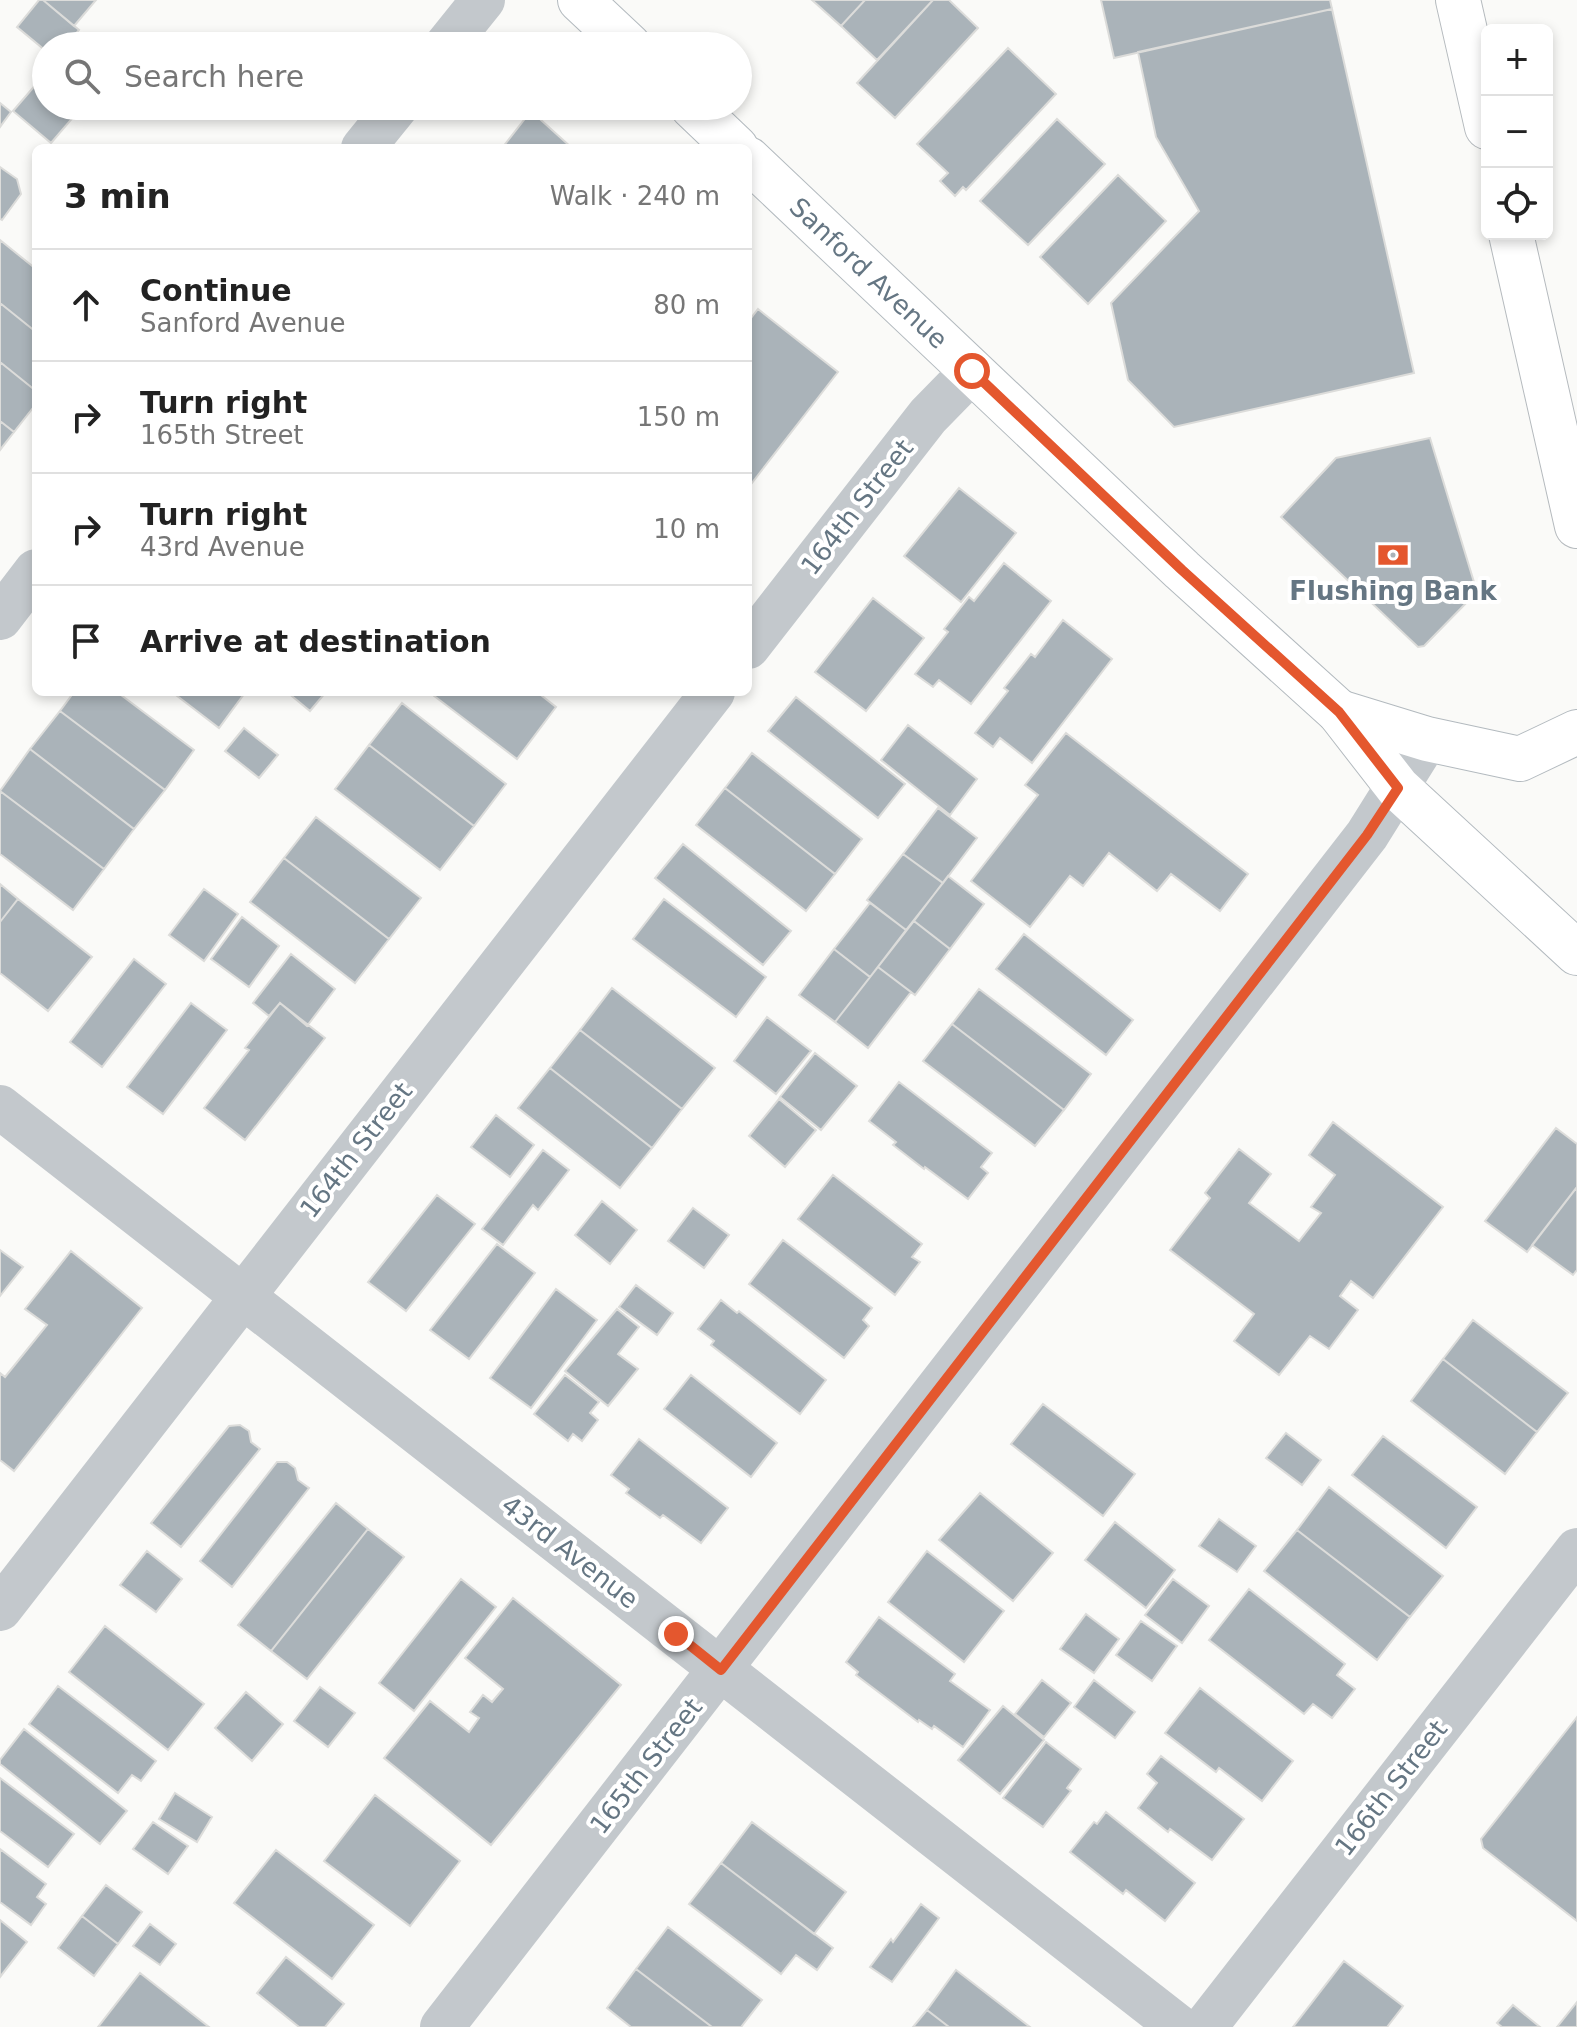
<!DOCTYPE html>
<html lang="en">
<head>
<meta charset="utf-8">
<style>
  body { margin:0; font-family:"DejaVu Sans",sans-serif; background:#f6f6f6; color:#222 }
  .controls { position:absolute; right:24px; top:24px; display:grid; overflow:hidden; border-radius:12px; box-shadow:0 4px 12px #0003 }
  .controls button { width:72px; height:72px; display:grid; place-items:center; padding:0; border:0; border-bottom:2px solid #e0e0e0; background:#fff; color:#222; font:40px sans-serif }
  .stop { position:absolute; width:24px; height:24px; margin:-18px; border:6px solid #e4572e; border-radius:50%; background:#fff }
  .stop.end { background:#e4572e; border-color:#fff; box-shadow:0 2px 8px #0008 }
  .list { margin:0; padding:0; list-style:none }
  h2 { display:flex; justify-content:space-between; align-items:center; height:104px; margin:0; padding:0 32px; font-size:34px }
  h2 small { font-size:26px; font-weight:400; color:#767676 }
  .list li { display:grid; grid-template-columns:52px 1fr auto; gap:24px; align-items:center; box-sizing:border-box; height:112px; padding:0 32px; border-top:2px solid #e0e0e0 }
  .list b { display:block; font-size:30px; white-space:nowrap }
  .list p { margin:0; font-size:26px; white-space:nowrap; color:#767676 }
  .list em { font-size:26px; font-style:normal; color:#767676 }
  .icon { flex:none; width:44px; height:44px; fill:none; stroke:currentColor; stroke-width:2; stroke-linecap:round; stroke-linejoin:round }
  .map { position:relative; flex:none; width:1577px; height:2027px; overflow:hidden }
  .search { position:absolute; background:#fff; box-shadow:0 4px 12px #0003; left:32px; top:32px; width:720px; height:88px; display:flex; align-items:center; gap:20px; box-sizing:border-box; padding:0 28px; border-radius:44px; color:#767676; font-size:30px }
  .panel { position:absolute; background:#fff; box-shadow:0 4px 12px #0003; left:32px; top:144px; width:720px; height:552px; border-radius:12px }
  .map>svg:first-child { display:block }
  .building { fill:#aab3b9; stroke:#dcdcda; stroke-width:2 }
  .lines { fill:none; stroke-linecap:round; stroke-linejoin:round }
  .secondary-casing { stroke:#b3babf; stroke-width:46 }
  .primary-casing { stroke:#b5babe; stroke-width:46 }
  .street { stroke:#c3c8cc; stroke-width:44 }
  .secondary { stroke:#fff; stroke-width:44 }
  .primary { stroke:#fff; stroke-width:44 }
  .route { stroke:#e4572e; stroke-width:10 }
  .labels { text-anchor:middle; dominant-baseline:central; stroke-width:8; stroke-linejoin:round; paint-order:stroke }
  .street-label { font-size:26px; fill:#657683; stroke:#fff }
  .poi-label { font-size:26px; font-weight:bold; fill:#657683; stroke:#fff }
</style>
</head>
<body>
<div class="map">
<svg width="1577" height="2027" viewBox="0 0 1577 2027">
  <rect width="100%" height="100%" fill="#fafaf8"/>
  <path class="building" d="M39,0H43L79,30L66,46H46V51L17,27Z
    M43,0H96L74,26Z
    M812,0H865L841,26Z
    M865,0H933L877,60L841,26Z
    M933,0H949L978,28L895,118L857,83Z
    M1101,0H1330L1332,9L1114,58Z
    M1332,9L1414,373L1174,427L1128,380L1111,303L1199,211L1156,137L1138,52Z
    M1008,48L1056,94L966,190L963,187L955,196L940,181L948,173L917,144Z
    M38,82L46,89V106H66L76,114L51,143L13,111Z
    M0,103L11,112L0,127Z
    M531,111L572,148H502Z
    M1057,119L1105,164L1028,245L980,201Z
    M0,167L17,179L21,194L2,220L0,219Z
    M1118,175L1166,221L1088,304L1040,257Z
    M0,240L36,269V332L0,303Z
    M0,303L36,332V391L0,362Z
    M758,309L838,372L748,488V322Z
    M0,362L36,391V404L14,432L0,421Z
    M0,421L14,432L0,450Z
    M1430,438L1477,592L1424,646L1418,647L1281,517L1336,458Z
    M959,488L1016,533L961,602L904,556Z
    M1004,563L1051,601L971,704L939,680L933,687L915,674L948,632L944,629L969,597L974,601Z
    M873,598L924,638L866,711L815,672Z
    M1063,620L1112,659L1032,763L1000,738L993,747L975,733L1008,691L1004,688L1031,654L1035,657Z
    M74,692H117L194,750L165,790L60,711Z
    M172,692H242L244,694L219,728Z
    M287,692H326L310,711Z
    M429,692H537L556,707L517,759Z
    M796,697L905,784L878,818L768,731Z
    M402,703L506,784L474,826L369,745Z
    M60,711L165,790L134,829L30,749Z
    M908,725L977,779L950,815L881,760Z
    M244,728L278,755L259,778L225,751Z
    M1066,733L1248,874L1220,911L1171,874L1157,891L1109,853L1083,886L1070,876L1030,927L971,881L1038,795L1025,785Z
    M369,745L474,826L440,870L335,789Z
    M30,749L134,829L104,869L0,791Z
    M752,753L862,839L835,874L725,788Z
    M725,788L835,874L806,911L696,825Z
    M0,791L104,869L73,910L0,854Z
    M938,808L977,838L943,883L903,854Z
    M316,817L421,898L389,939L284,858Z
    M683,844L791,931L763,965L655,878Z
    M903,854L943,883L906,930L867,900Z
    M284,858L389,939L355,983L250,902Z
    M948,876L984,904L950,949L914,921Z
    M0,884L18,899L0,922Z
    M204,889L238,914L204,961L169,935Z
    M18,899L92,957L48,1011L0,973V922Z
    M664,899L766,977L736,1017L633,939Z
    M870,903L906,930L870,977L834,949Z
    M242,917L279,946L249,987L211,959Z
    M914,921L950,949L915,995L878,967Z
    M1024,934L1133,1020L1106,1055L996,969Z
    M834,949L870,977L835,1022L799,995Z
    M291,954L335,989L307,1026L280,1003L269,1016L253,1003Z
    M134,959L166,984L102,1067L70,1042Z
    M878,967L911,992L868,1048L835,1022Z
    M612,988L715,1068L682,1109L580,1030Z
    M979,989L1091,1074L1064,1110L952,1024Z
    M191,1003L227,1030L163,1114L127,1087Z
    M280,1003L325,1038L245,1140L204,1108L249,1050L245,1048Z
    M767,1017L811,1051L776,1094L734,1061Z
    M952,1024L1064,1110L1035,1146L923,1061Z
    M580,1030L682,1109L652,1148L550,1068Z
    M815,1053L857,1086L821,1130L780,1097Z
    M550,1068L652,1148L620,1188L518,1108Z
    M899,1082L992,1153L981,1167L988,1173L968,1199L925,1167L924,1169L893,1145L896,1142L869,1121Z
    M779,1099L816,1130L785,1167L749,1136Z
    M496,1115L534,1145L510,1177L471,1147Z
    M1333,1122L1443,1207L1373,1298L1351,1281L1340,1296L1358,1310L1329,1349L1310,1336L1279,1375L1234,1341L1254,1314L1170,1250L1210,1198L1205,1193L1239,1149L1271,1174L1249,1203L1299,1241L1321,1213L1311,1207L1335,1175L1309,1155Z
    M1556,1128L1577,1144V1187L1527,1252L1485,1221Z
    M543,1150L569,1170L538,1210L533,1205L503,1245L482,1229Z
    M833,1175L922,1244L912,1257L920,1262L895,1295L798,1219Z
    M1577,1187V1270L1573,1275L1532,1245Z
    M437,1195L475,1224L406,1311L368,1282Z
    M602,1201L637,1230L610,1264L575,1235Z
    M693,1208L729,1235L704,1268L668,1241Z
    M783,1240L872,1308L863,1320L869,1326L844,1358L749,1284Z
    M497,1244L535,1273L469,1359L430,1330Z
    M0,1250L23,1267L0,1296Z
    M71,1251L142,1308L14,1471L0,1460V1373L5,1377L47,1325L25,1309Z
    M636,1285L673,1313L657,1335L619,1307Z
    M556,1289L597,1320L531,1408L490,1378Z
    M721,1300L737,1313L739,1311L826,1380L800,1414L711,1345L714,1341L698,1329Z
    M617,1309L639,1327L618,1354L638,1369L608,1406L565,1371Z
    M1473,1320L1568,1393L1537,1432L1443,1359Z
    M1443,1359L1537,1432L1505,1474L1411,1401Z
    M565,1375L599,1402L590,1413L598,1420L582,1441L573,1434L568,1441L534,1414Z
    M691,1375L777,1443L751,1477L664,1409Z
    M1043,1404L1135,1474L1103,1516L1011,1444Z
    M240,1425L249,1431L251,1442L260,1449L181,1547L151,1523L229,1426Z
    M1286,1433L1321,1460L1302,1485L1266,1458Z
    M1383,1436L1477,1507L1446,1548L1352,1475Z
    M639,1439L728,1508L701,1543L663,1515L660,1518L626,1493L629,1489L611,1475Z
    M277,1462H287L295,1468L298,1480L309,1488L232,1587L200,1561Z
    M1329,1487L1443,1576L1410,1617L1297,1530Z
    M980,1493L1053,1553L1013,1601L939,1540Z
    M336,1503L368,1529L271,1651L238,1625Z
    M1219,1519L1256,1546L1237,1572L1199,1546Z
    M1115,1522L1175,1570L1146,1608L1085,1560Z
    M368,1529L404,1557L307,1679L271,1651Z
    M1297,1530L1410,1617L1377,1660L1264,1571Z
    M147,1551L182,1579L156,1612L120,1585Z
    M927,1551L1004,1611L964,1662L888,1602Z
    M461,1579L496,1607L414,1711L379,1683Z
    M1173,1579L1209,1606L1182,1643L1145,1615Z
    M1249,1589L1345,1664L1337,1675L1355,1689L1332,1718L1313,1704L1304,1714L1209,1640Z
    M513,1598L621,1685L491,1845L384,1758L430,1701L469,1732L479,1718L470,1712L483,1695L492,1702L503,1689L465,1658Z
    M1086,1614L1119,1639L1094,1673L1060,1649Z
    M879,1617L955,1674L950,1681L990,1710L963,1747L934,1726L932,1729L919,1720L918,1722L856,1675L858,1672L846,1662Z
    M1141,1621L1177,1646L1152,1681L1116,1655Z
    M105,1626L204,1704L168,1750L69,1672Z
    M1042,1680L1071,1703L1044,1737L1015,1714Z
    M1094,1680L1135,1712L1115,1738L1074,1707Z
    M58,1686L156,1761L141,1781L132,1775L118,1793L29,1724Z
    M320,1687L355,1713L328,1747L294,1721Z
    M1200,1688L1293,1761L1262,1801L1219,1768L1216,1772L1165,1733Z
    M246,1692L283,1724L252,1761L215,1728Z
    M1003,1706L1044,1740L1000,1794L958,1760Z
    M1577,1717V1921L1483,1848L1481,1839Z
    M24,1729L127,1811L100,1844L0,1764V1760Z
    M1046,1742L1081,1769L1067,1788L1071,1791L1043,1827L1003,1798Z
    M1161,1756L1244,1819L1212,1860L1170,1829L1168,1832L1138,1808L1157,1783L1147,1774Z
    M0,1778L74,1834L48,1867L0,1831Z
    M175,1793L212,1817L197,1842L159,1819Z
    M375,1795L460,1861L410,1926L324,1861Z
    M1106,1812L1195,1883L1165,1921L1126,1890L1123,1894L1070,1852L1094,1822L1097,1824Z
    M153,1822L188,1846L168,1874L133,1849Z
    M752,1822L846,1892L814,1934L721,1863Z
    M0,1849L46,1884L37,1897L46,1904L31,1925L0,1902Z
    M276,1850L374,1925L332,1979L234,1903Z
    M721,1863L833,1948L817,1970L796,1955L781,1974L689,1904Z
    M106,1885L142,1912L118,1944L82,1916Z
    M921,1904L939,1918L892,1982L870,1967L891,1939L893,1942Z
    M82,1916L118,1944L94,1976L58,1948Z
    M0,1920L27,1942L0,1977Z
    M150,1924L176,1944L160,1965L133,1946Z
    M668,1927L762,2000L741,2027H712L636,1969Z
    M286,1957L344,2004L325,2027H299L257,1993Z
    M1344,1961L1403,2006L1401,2009L1387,2027H1293Z
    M636,1969L712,2027H631L607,2008Z
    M956,1970L1030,2027H949L927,2010Z
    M140,1973L209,2027H98Z
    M1577,2002V2027H1557Z
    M1513,2005L1540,2027H1502L1497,2023Z
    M927,2010L949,2027H913Z"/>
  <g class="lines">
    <defs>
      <g id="secondary">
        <path d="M580,0L629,46"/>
        <path d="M692,106L736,148"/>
        <path id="s1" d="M748,159L1182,570L1339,712L1398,788L1577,953"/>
        <path d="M1339,712L1427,739L1520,759L1577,732"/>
      </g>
      <path id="primary" d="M1458,0L1487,127
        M1511,234L1577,526"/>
    </defs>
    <use href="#secondary" class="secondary-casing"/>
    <use href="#primary" class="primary-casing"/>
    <path class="street" d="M446,46L483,0
      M363,148L397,106
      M0,618L36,571
      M748,647L928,416L972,371
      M0,1107L1179,2027
      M0,1609L713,692
      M442,2027L1367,835L1427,739
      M1205,2027L1577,1550"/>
    <use href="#secondary" class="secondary"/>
    <use href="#primary" class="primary"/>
  </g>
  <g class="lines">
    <path class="route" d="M676,1634L721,1670L1367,835L1398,788L1339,712L1182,570L972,371"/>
  </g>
  <defs>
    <symbol id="bank-bare" viewBox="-9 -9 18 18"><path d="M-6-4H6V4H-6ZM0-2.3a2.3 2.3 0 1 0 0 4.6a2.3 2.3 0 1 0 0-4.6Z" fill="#e4572e" stroke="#fff" stroke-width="2.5" paint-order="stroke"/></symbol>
  </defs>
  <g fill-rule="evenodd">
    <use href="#bank-bare" x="1371" y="533" width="44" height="44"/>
  </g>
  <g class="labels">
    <g class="street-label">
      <text stroke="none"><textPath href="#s1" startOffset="166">Sanford Avenue</textPath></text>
      <text transform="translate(857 507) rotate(-52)">164th Street</text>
      <text transform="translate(356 1150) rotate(-52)">164th Street</text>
      <text transform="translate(570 1552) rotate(38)">43rd Avenue</text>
      <text transform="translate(646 1766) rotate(-52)">165th Street</text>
      <text transform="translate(1391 1788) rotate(-52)">166th Street</text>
    </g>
    <g class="poi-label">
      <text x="1393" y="591">Flushing Bank</text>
    </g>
  </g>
</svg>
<div class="controls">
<button>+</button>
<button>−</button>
<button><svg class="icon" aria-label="locate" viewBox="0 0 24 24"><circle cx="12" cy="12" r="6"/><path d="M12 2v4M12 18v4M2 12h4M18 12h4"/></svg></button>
</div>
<div class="stop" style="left:972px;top:371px"></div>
<div class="stop end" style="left:676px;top:1634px"></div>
<div class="search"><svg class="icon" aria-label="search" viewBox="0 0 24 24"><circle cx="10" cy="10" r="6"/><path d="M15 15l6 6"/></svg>Search here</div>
<section class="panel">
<h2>3 min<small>Walk · 240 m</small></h2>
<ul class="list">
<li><svg class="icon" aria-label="ahead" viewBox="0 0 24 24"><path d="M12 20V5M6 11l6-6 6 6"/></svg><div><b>Continue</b><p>Sanford Avenue</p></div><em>80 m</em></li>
<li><svg class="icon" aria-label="right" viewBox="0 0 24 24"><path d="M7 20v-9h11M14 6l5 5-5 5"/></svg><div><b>Turn right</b><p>165th Street</p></div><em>150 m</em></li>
<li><svg class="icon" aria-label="right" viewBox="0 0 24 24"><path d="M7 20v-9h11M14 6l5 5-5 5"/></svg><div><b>Turn right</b><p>43rd Avenue</p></div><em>10 m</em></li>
<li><svg class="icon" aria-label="arrive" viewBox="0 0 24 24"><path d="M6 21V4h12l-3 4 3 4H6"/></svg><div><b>Arrive at destination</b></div></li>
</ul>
</section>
</div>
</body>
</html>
